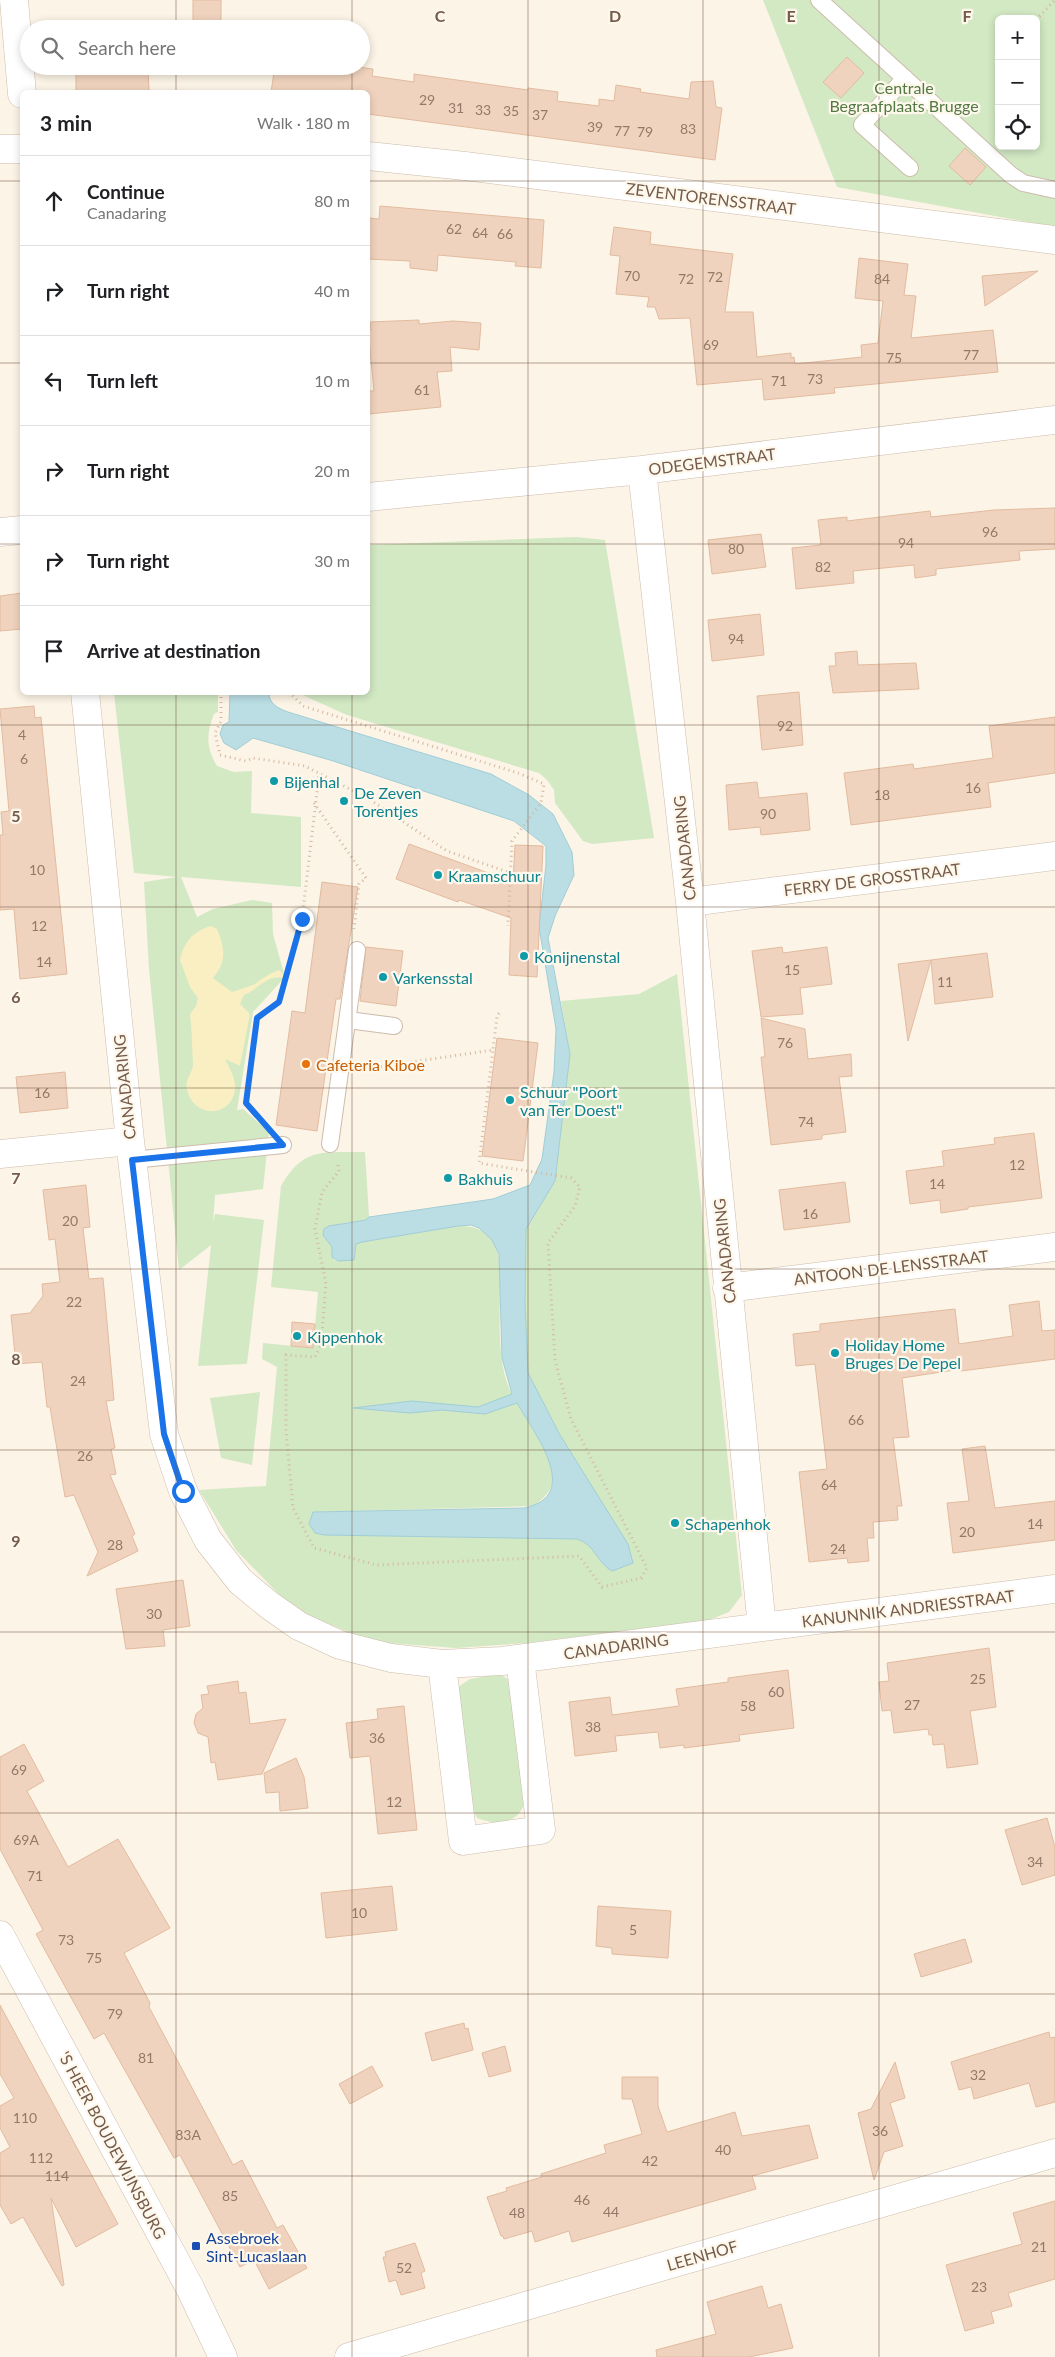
<!DOCTYPE html>
<html lang="en">
<head>
<meta charset="utf-8">
<style>
  body { margin:0; font-family:Lato,sans-serif; background:#f2f2f2; color:#202124 }
  .controls { position:absolute; right:15px; top:15px; display:grid; overflow:hidden; border-radius:8px; box-shadow:0 2px 8px #0003 }
  .controls button { width:45px; height:45px; display:grid; place-items:center; padding:0; border:0; border-bottom:1px solid #e0e0e0; background:#fff; color:#202124; font:25px sans-serif }
  .stop { position:absolute; width:15px; height:15px; margin:-11px; border:4px solid #1a73e8; border-radius:50%; background:#fff }
  .stop.end { background:#1a73e8; border-color:#fff; box-shadow:0 1px 5px #0008 }
  .list { margin:0; padding:0; list-style:none }
  h2 { display:flex; justify-content:space-between; align-items:center; height:65px; margin:0; padding:0 20px; font-size:21px }
  h2 small { font-size:16px; font-weight:400; color:#757577 }
  .list li { display:grid; grid-template-columns:32px 1fr auto; gap:15px; align-items:center; box-sizing:border-box; height:90px; padding:0 20px; border-top:1px solid #e0e0e0 }
  .list b { display:block; font-size:19px; white-space:nowrap }
  .list p { margin:0; font-size:16px; white-space:nowrap; color:#757577 }
  .list em { font-size:16px; font-style:normal; color:#757577 }
  .icon { flex:none; width:28px; height:28px; fill:none; stroke:currentColor; stroke-width:2; stroke-linecap:round; stroke-linejoin:round }
  .map { position:relative; flex:none; width:1055px; height:2357px; overflow:hidden }
  .search { position:absolute; background:#fff; box-shadow:0 2px 8px #0003; left:20px; top:20px; width:350px; height:55px; display:flex; align-items:center; gap:12px; box-sizing:border-box; padding:0 18px; border-radius:28px; color:#757577; font-size:19px }
  .panel { position:absolute; background:#fff; box-shadow:0 2px 8px #0003; left:20px; top:90px; width:350px; height:605px; border-radius:8px }
  .map>svg:first-child { display:block }
  .green { fill:#d2e9c4; fill-rule:evenodd }
  .sand { fill:#faefc2 }
  .water { fill:#bbdee5; stroke:#a1cdd6 }
  .building { fill:#f0d3be; stroke:#e2bb9f }
  .lines { fill:none; stroke-linecap:round; stroke-linejoin:round }
  .service-casing { stroke:#cdbcac; stroke-width:18 }
  .minor-casing { stroke:#cdbcac; stroke-width:29 }
  .path { stroke:#d5b7a1; stroke-width:3; stroke-dasharray:1 4; stroke-linecap:butt }
  .service { stroke:#fff; stroke-width:16 }
  .minor { stroke:#fff; stroke-width:28 }
  .route { stroke:#1a73e8; stroke-width:6 }
  .grid { fill:none; stroke:#745b4b; stroke-width:1; stroke-opacity:0.55 }
  .culture-dot { fill:#0f9aa8; stroke:#fef8ec; stroke-width:2 }
  .food-dot { fill:#e8710a; stroke:#fef8ec; stroke-width:2 }
  .transit-dot { fill:#1a4fb4; stroke:#fef8ec; stroke-width:2 }
  .labels { text-anchor:middle; dominant-baseline:central; stroke-width:4.5; stroke-linejoin:round; paint-order:stroke }
  .number-label { font-size:14px; fill:#937968 }
  .park-label { font-size:16px; fill:#527943; stroke:#fef8ec }
  .street-label { font-size:16px; fill:#745b4b; stroke:#fef8ec }
  .culture-label { font-size:16px; fill:#0d838f; stroke:#fef8ec; text-anchor:start }
  .food-label { font-size:16px; fill:#c56008; stroke:#fef8ec; text-anchor:start }
  .transit-label { font-size:16px; fill:#164399; stroke:#fef8ec; text-anchor:start }
  .grid-label { font-size:16px; text-anchor:middle; font-weight:bold; fill:#745b4b; stroke:#fef8ec; stroke-width:4.5; stroke-linejoin:round; paint-order:stroke }
</style>
</head>
<body>
<div class="map">
<svg width="1055" height="2357" viewBox="0 0 1055 2357">
  <rect width="100%" height="100%" fill="#fcf4e6"/>
  <path class="green" d="M763,0H1055V227L837,187ZM999,19H1036V146H999Z
    M576,537L605,540L654,838L592,844L583,841L555,803L554,790L547,780L539,773L347,715L298,693L368,692V545Z
    M114,693H218V712L214,714C206,734 206,747 217,766L234,772L252,771L251,813L301,817V887L181,877L197,917L213,909L252,900L272,903L273,934L285,977L253,1012L237,1110L243,1109L269,1132L263,1189L215,1195L213,1223L215,1214L264,1220L247,1364L198,1366L211,1245L179,1270L149,969L144,882L177,877L134,873Z
    M677,974L742,1595L729,1612L709,1620L527,1643L456,1648L374,1642L294,1610L236,1550L199,1490L266,1486L277,1367L262,1359L263,1343L313,1348L318,1292L271,1287L281,1186C304,1146 324,1153 365,1152L369,1217L366,1220L344,1223L323,1235L332,1247L334,1260L338,1261L355,1255L356,1244L362,1242L458,1226C485,1225 498,1240 500,1266C501,1303 495,1354 509,1388C519,1410 551,1452 553,1473C555,1488 544,1499 533,1506L313,1512L315,1533L577,1539L591,1545L602,1563L560,1435L528,1373L525,1305L526,1229L555,1181L570,1054L561,1001L639,994Z
    M260,1392L252,1465L221,1458L210,1398Z
    M499,1674L511,1681L524,1804C517,1825 495,1825 477,1818L472,1806L458,1687L470,1679Z"/>
  <path class="sand" d="M211,926L217,929C225,949 227,961 213,978L232,992C238,990 251,986 255,984C263,978 269,974 279,970L285,975L282,978C266,975 258,990 244,995L240,1004L250,1014L240,1066L225,1059C229,1067 236,1079 235,1088C233,1118 194,1119 187,1090C184,1080 193,1073 193,1064C192,1047 192,1030 190,1014L196,1006L198,998L190,987L180,960C184,942 193,931 211,926Z"/>
  <path class="water" d="M230,693H269C269,704 278,708 288,712L491,774L529,795L553,814L572,852L574,875L555,916L548,938L570,1054L555,1181L526,1229L525,1305L528,1373L560,1435L628,1544L633,1563L612,1571C597,1563 595,1544 577,1539L324,1535L315,1533L309,1524L313,1512L524,1508C584,1496 533,1431 517,1403L485,1414L442,1410L410,1413L353,1408L412,1401L478,1407L512,1394L502,1358L499,1254L492,1240L479,1228L471,1225L458,1226L362,1242L356,1244L354,1260L338,1261L332,1257V1247L323,1235L324,1229L329,1226L366,1220L369,1217L493,1199L530,1185L542,1159L554,1072L556,1029L539,927L546,865V846L514,821L330,760L253,738L236,750L224,743L220,734L223,725L229,722Z"/>
  <path class="building" d="M193,0H221V29H193Z
    M847,57L864,73L841,98L823,82Z
    M76,66H148L149,92H76Z
    M275,66H351L373,69L372,76L414,82V74L528,90V88L558,92L557,101L599,106V99L614,101L616,85L641,89L640,92L689,99L691,82L713,81L716,107L722,108L715,160L368,114V92H271Z
    M965,148L986,167L970,185L949,166Z
    M380,206L544,220L541,268L515,266L516,262L438,255L437,271L410,268V261L368,259V218L379,219Z
    M614,227L651,232L650,244L733,254L725,312H753L757,357L791,353V358L794,357L795,364L862,357L861,345L878,343L883,301L855,298L859,258L908,264L904,295L916,296L911,338L993,330L998,372L834,388L835,393L764,400L762,379L697,385L690,318L659,319L655,307H647L649,297L616,294L620,256L610,255Z
    M1038,271L985,306L982,276Z
    M419,320V324L453,321L481,323L479,350L450,347L452,371L437,372L441,407L368,414V391H374L368,330H371L370,322Z
    M1055,508V549L1019,551L1020,560L936,569V575L915,578L914,565L853,571L854,583L796,589L792,548L821,545L818,520L847,517V521L930,511L931,517L994,510Z
    M761,534L766,567L712,574L708,540Z
    M22,593V629L0,631V596Z
    M760,614L764,655L712,661L708,620Z
    M857,651L858,665L916,663L919,689L833,693L829,666H836L835,653Z
    M799,692L803,745L762,750L757,696Z
    M34,706L35,718L41,717L67,974L20,979L14,909L0,910V835H3L1,812L9,811L0,709Z
    M1055,717V773L988,783L991,807L851,825L844,773L913,764L914,769L993,758L989,726Z
    M757,782L759,798L807,793L810,830L761,835L760,827L729,830L726,785Z
    M409,844L513,882L515,845L543,846L537,977L509,975L511,918L459,900L458,902L396,879Z
    M322,882L358,887L340,999H336L317,1131L276,1125L292,1011L305,1013Z
    M366,947L403,951L396,1006L360,1001Z
    M782,947L783,953L827,947L832,984L800,988L803,1014L761,1017L752,951Z
    M987,953L993,997L935,1004L931,960Z
    M931,960L908,1041L898,964Z
    M761,1018L805,1029L808,1059L851,1054L852,1076L839,1077L846,1132L822,1135V1139L771,1145L761,1057H765Z
    M497,1038L538,1043L523,1161L482,1156Z
    M65,1072L68,1108L20,1113L16,1077Z
    M1034,1133L1042,1198L968,1207V1209L941,1213L940,1200L910,1204L906,1171L944,1166L942,1151L995,1144L994,1138Z
    M845,1182L850,1222L784,1230L779,1190Z
    M86,1185L90,1227L83,1228L89,1279L103,1278L114,1400L106,1401L115,1448L111,1449L116,1474L110,1475L135,1534L132,1536L138,1551L87,1576L98,1552L74,1495L65,1497L50,1407H47L42,1362L16,1364L11,1315L30,1313L43,1296L42,1284L60,1282L55,1239L49,1240L43,1190Z
    M1039,1301L1042,1331L1055,1330V1359L961,1371V1369L902,1378L909,1437L893,1438L902,1506H897L898,1520L873,1522L874,1538H867L869,1561L848,1563L847,1558L809,1562L799,1472L827,1469L815,1364L796,1366L793,1334L820,1331V1324L955,1309L959,1344L1013,1336L1009,1305Z
    M292,1322L315,1324L313,1348L291,1346Z
    M985,1446L995,1508L1055,1501V1540L953,1553L947,1503L969,1501L962,1449Z
    M183,1580L190,1626L163,1630L165,1646L126,1649L116,1589Z
    M989,1648L996,1707L970,1711L978,1764L947,1768L944,1744L933,1745L932,1735H929L928,1729L894,1733L891,1710L882,1711L879,1682L889,1681L887,1663Z
    M788,1670L794,1728L739,1735L740,1741L684,1748V1745L660,1748L658,1732L615,1736L617,1751L575,1756L569,1702L610,1697L612,1715L679,1706L676,1689L728,1682V1678Z
    M238,1681L239,1693L246,1692L250,1724L286,1719L262,1774L218,1780L215,1762L211,1763L208,1737L198,1733L194,1723L196,1714L203,1708L201,1695L209,1694L207,1686Z
    M404,1706L417,1830L378,1834L370,1756L350,1758L346,1723L378,1719L377,1709Z
    M24,1744L44,1781L27,1791L68,1867L118,1839L170,1928L124,1953L150,2003L149,2007L233,2165L242,2160L277,2228L283,2225L307,2268L269,2289L254,2260L240,2267L180,2155L174,2158L104,2033L94,2039L36,1934L43,1930L0,1849V1757Z
    M296,1758L304,1777L308,1808L280,1811L279,1792L266,1793L264,1773Z
    M1047,1818L1055,1847V1875L1022,1885L1005,1830Z
    M392,1886L397,1930L326,1938L321,1893Z
    M598,1906L671,1911L668,1958L612,1954V1948L596,1946Z
    M965,1939L972,1962L921,1977L914,1954Z
    M0,2005L118,2224L76,2247L51,2198L64,2285L62,2286L23,2217L11,2224L0,2205V2153L10,2147L0,2128V2106L14,2098L0,2074Z
    M464,2023L465,2029L468,2028L473,2050L432,2061L425,2033Z
    M1049,2032L1050,2038L1055,2037V2102L1036,2107L1029,2083L974,2099L971,2087L959,2090L951,2062Z
    M505,2046L511,2071L489,2077L482,2053Z
    M895,2062L905,2098L890,2103L903,2146L884,2152L874,2180L858,2113L871,2109Z
    M372,2066L383,2086L350,2104L339,2084Z
    M622,2077H658V2106L667,2132L735,2112L742,2136L809,2125L818,2158L752,2176L756,2189L572,2242L569,2231L535,2242L532,2231L504,2239L503,2236H501L487,2197L507,2191L506,2188L542,2177L541,2174L606,2153L604,2145L642,2134L632,2099H622Z
    M1055,2201V2279L1008,2293L1012,2306L991,2312L994,2323L965,2331L946,2265L1022,2244L1013,2213Z
    M415,2243L425,2271L421,2273L425,2288L401,2295L396,2280L389,2282L383,2257H386L385,2252Z
    M762,2286L768,2308L781,2304L793,2348L749,2357H657L656,2350L716,2334L707,2302Z"/>
  <g class="lines">
    <defs>
      <path id="service" d="M819,0L1011,175L1023,183L1055,190
        M905,78L862,125L910,168
        M348,1020L394,1026
        M330,1144L357,950
        M132,1160L283,1145"/>
      <path id="minor" d="M14,0L22,94
        M0,149H22
        M368,156L465,166L1055,240
        M642,470L690,902L762,1627
        M368,497L642,470L1055,420
        M0,532L22,530
        M85,692L130,1141L164,1434L183,1491L208,1540L240,1581L269,1605L299,1626L340,1645L391,1658L442,1664L502,1661L1055,1589
        M690,902L1055,856
        M0,1154L130,1141
        M727,1288L1055,1247
        M442,1664L463,1841L541,1830L520,1659
        M0,1935L190,2288L223,2357
        M349,2357L1055,2153"/>
    </defs>
    <use href="#service" class="service-casing"/>
    <use href="#minor" class="minor-casing"/>
    <path class="path" d="M1036,20L1055,0
      M221,692V721L215,733L220,755L246,761L253,758L305,766L369,799L447,851L511,873
      M289,692L303,706L518,773L544,784L541,803L512,841L508,926
      M314,803L366,878L359,884L354,929
      M371,1068L493,1050L497,1016L500,1012
      M265,1124L246,1103L257,1018L279,1002L302,919L319,775
      M338,1165L339,1171L322,1192L315,1229L326,1284L321,1345L315,1357L286,1355V1430L293,1508L314,1548L376,1565L579,1556L602,1587L641,1578L647,1568L571,1419L555,1360L548,1243L575,1206L580,1187L571,1178L479,1163L493,1050"/>
    <use href="#service" class="service"/>
    <use href="#minor" class="minor"/>
  </g>
  <g class="lines">
    <path class="route" d="M183,1491L164,1434L132,1160L283,1145L246,1103L257,1018L279,1002L302,919"/>
  </g>
  <path class="grid" d="M176,0V29M352,0V29M528,0V2357M703,0V2357M879,0V2357M176,66V92M352,66V92M0,181H22M368,181H1055M0,363H22M368,363H1055M0,544H22M368,544H1055M176,692V2357M352,692V2357M0,725H1055M0,907H1055M0,1088H1055M0,1269H1055M0,1450H1055M0,1632H1055M0,1813H1055M0,1994H1055M0,2176H1055"/>
  <g class="culture-dot">
    <circle cx="274" cy="781" r="5"/>
    <circle cx="344" cy="801" r="5"/>
    <circle cx="438" cy="875" r="5"/>
    <circle cx="524" cy="956" r="5"/>
    <circle cx="383" cy="977" r="5"/>
    <circle cx="510" cy="1100" r="5"/>
    <circle cx="448" cy="1178" r="5"/>
    <circle cx="297" cy="1336" r="5"/>
    <circle cx="835" cy="1353" r="5"/>
    <circle cx="675" cy="1523" r="5"/>
  </g>
  <circle class="food-dot" cx="306" cy="1064" r="5"/>
  <rect class="transit-dot" x="191" y="2241" width="10" height="10" rx="2.5"/>
  <g class="labels">
    <g class="number-label">
      <text x="427" y="99">29</text>
      <text x="456" y="107">31</text>
      <text x="483" y="109">33</text>
      <text x="511" y="110">35</text>
      <text x="540" y="114">37</text>
      <text x="595" y="126">39</text>
      <text x="688" y="128">83</text>
      <text x="622" y="130">77</text>
      <text x="645" y="131">79</text>
      <text x="454" y="228">62</text>
      <text x="480" y="232">64</text>
      <text x="505" y="233">66</text>
      <text x="632" y="275">70</text>
      <text x="715" y="276">72</text>
      <text x="686" y="278">72</text>
      <text x="882" y="278">84</text>
      <text x="711" y="344">69</text>
      <text x="971" y="354">77</text>
      <text x="894" y="357">75</text>
      <text x="815" y="378">73</text>
      <text x="779" y="380">71</text>
      <text x="422" y="389">61</text>
      <text x="990" y="531">96</text>
      <text x="906" y="542">94</text>
      <text x="736" y="548">80</text>
      <text x="823" y="566">82</text>
      <text x="736" y="638">94</text>
      <text x="785" y="725">92</text>
      <text x="22" y="734">4</text>
      <text x="24" y="758">6</text>
      <text x="973" y="787">16</text>
      <text x="882" y="794">18</text>
      <text x="768" y="813">90</text>
      <text x="37" y="869">10</text>
      <text x="39" y="925">12</text>
      <text x="44" y="961">14</text>
      <text x="792" y="969">15</text>
      <text x="945" y="981">11</text>
      <text x="785" y="1042">76</text>
      <text x="42" y="1092">16</text>
      <text x="806" y="1121">74</text>
      <text x="1017" y="1164">12</text>
      <text x="937" y="1183">14</text>
      <text x="810" y="1213">16</text>
      <text x="70" y="1220">20</text>
      <text x="74" y="1301">22</text>
      <text x="78" y="1380">24</text>
      <text x="856" y="1419">66</text>
      <text x="85" y="1455">26</text>
      <text x="829" y="1484">64</text>
      <text x="1035" y="1523">14</text>
      <text x="967" y="1531">20</text>
      <text x="115" y="1544">28</text>
      <text x="838" y="1548">24</text>
      <text x="154" y="1613">30</text>
      <text x="978" y="1678">25</text>
      <text x="776" y="1691">60</text>
      <text x="912" y="1704">27</text>
      <text x="748" y="1705">58</text>
      <text x="593" y="1726">38</text>
      <text x="377" y="1737">36</text>
      <text x="19" y="1769">69</text>
      <text x="394" y="1801">12</text>
      <text x="26" y="1839">69A</text>
      <text x="1035" y="1861">34</text>
      <text x="35" y="1875">71</text>
      <text x="359" y="1912">10</text>
      <text x="633" y="1929">5</text>
      <text x="66" y="1939">73</text>
      <text x="94" y="1957">75</text>
      <text x="115" y="2013">79</text>
      <text x="146" y="2057">81</text>
      <text x="978" y="2074">32</text>
      <text x="25" y="2117">110</text>
      <text x="880" y="2130">36</text>
      <text x="188" y="2134">83A</text>
      <text x="723" y="2149">40</text>
      <text x="41" y="2157">112</text>
      <text x="650" y="2160">42</text>
      <text x="57" y="2175">114</text>
      <text x="230" y="2195">85</text>
      <text x="582" y="2199">46</text>
      <text x="611" y="2211">44</text>
      <text x="517" y="2212">48</text>
      <text x="1039" y="2246">21</text>
      <text x="404" y="2267">52</text>
      <text x="979" y="2286">23</text>
    </g>
    <g class="park-label">
      <text x="904" y="87">Centrale<tspan x="904" dy="18">Begraafplaats Brugge</tspan></text>
    </g>
    <g class="street-label">
      <text transform="translate(711 198) rotate(7)">ZEVENTORENSSTRAAT</text>
      <text transform="translate(712 461) rotate(-7)">ODEGEMSTRAAT</text>
      <text transform="translate(684 848) rotate(-96)">CANADARING</text>
      <text transform="translate(872 879) rotate(-7)">FERRY DE GROSSTRAAT</text>
      <text transform="translate(124 1087) rotate(-96)">CANADARING</text>
      <text transform="translate(724 1251) rotate(-96)">CANADARING</text>
      <text transform="translate(891 1267) rotate(-7)">ANTOON DE LENSSTRAAT</text>
      <text transform="translate(908 1608) rotate(-7)">KANUNNIK ANDRIESSTRAAT</text>
      <text transform="translate(616 1646) rotate(-8)">CANADARING</text>
      <text transform="translate(113 2145) rotate(62)">'S HEER BOUDEWIJNSBURG</text>
      <text transform="translate(702 2255) rotate(-16)">LEENHOF</text>
    </g>
    <g class="culture-label">
      <text x="284" y="781">Bijenhal</text>
      <text x="354" y="792">De Zeven<tspan x="354" dy="18">Torentjes</tspan></text>
      <text x="448" y="875">Kraamschuur</text>
      <text x="534" y="956">Konijnenstal</text>
      <text x="393" y="977">Varkensstal</text>
      <text x="520" y="1091">Schuur "Poort<tspan x="520" dy="18">van Ter Doest"</tspan></text>
      <text x="458" y="1178">Bakhuis</text>
      <text x="307" y="1336">Kippenhok</text>
      <text x="845" y="1344">Holiday Home<tspan x="845" dy="18">Bruges De Pepel</tspan></text>
      <text x="685" y="1523">Schapenhok</text>
    </g>
    <g class="food-label">
      <text x="316" y="1064">Cafeteria Kiboe</text>
    </g>
    <g class="transit-label">
      <text x="206" y="2237">Assebroek<tspan x="206" dy="18">Sint-Lucaslaan</tspan></text>
    </g>
  </g>
  <g class="grid-label">
    <text x="440" y="22">C</text>
    <text x="615" y="22">D</text>
    <text x="791" y="22">E</text>
    <text x="967" y="22">F</text>
    <text x="16" y="822">5</text>
    <text x="16" y="1003">6</text>
    <text x="16" y="1184">7</text>
    <text x="16" y="1365">8</text>
    <text x="16" y="1547">9</text>
  </g>
</svg>
<div class="controls">
<button>+</button>
<button>−</button>
<button><svg class="icon" aria-label="locate" viewBox="0 0 24 24"><circle cx="12" cy="12" r="6"/><path d="M12 2v4M12 18v4M2 12h4M18 12h4"/></svg></button>
</div>
<div class="stop" style="left:183px;top:1491px"></div>
<div class="stop end" style="left:302px;top:919px"></div>
<div class="search"><svg class="icon" aria-label="search" viewBox="0 0 24 24"><circle cx="10" cy="10" r="6"/><path d="M15 15l6 6"/></svg>Search here</div>
<section class="panel">
<h2>3 min<small>Walk · 180 m</small></h2>
<ul class="list">
<li><svg class="icon" aria-label="ahead" viewBox="0 0 24 24"><path d="M12 20V5M6 11l6-6 6 6"/></svg><div><b>Continue</b><p>Canadaring</p></div><em>80 m</em></li>
<li><svg class="icon" aria-label="right" viewBox="0 0 24 24"><path d="M7 20v-9h11M14 6l5 5-5 5"/></svg><div><b>Turn right</b></div><em>40 m</em></li>
<li><svg class="icon" aria-label="left" viewBox="0 0 24 24"><path d="M17 20v-9H6M10 6l-5 5 5 5"/></svg><div><b>Turn left</b></div><em>10 m</em></li>
<li><svg class="icon" aria-label="right" viewBox="0 0 24 24"><path d="M7 20v-9h11M14 6l5 5-5 5"/></svg><div><b>Turn right</b></div><em>20 m</em></li>
<li><svg class="icon" aria-label="right" viewBox="0 0 24 24"><path d="M7 20v-9h11M14 6l5 5-5 5"/></svg><div><b>Turn right</b></div><em>30 m</em></li>
<li><svg class="icon" aria-label="arrive" viewBox="0 0 24 24"><path d="M6 21V4h12l-3 4 3 4H6"/></svg><div><b>Arrive at destination</b></div></li>
</ul>
</section>
</div>
</body>
</html>
